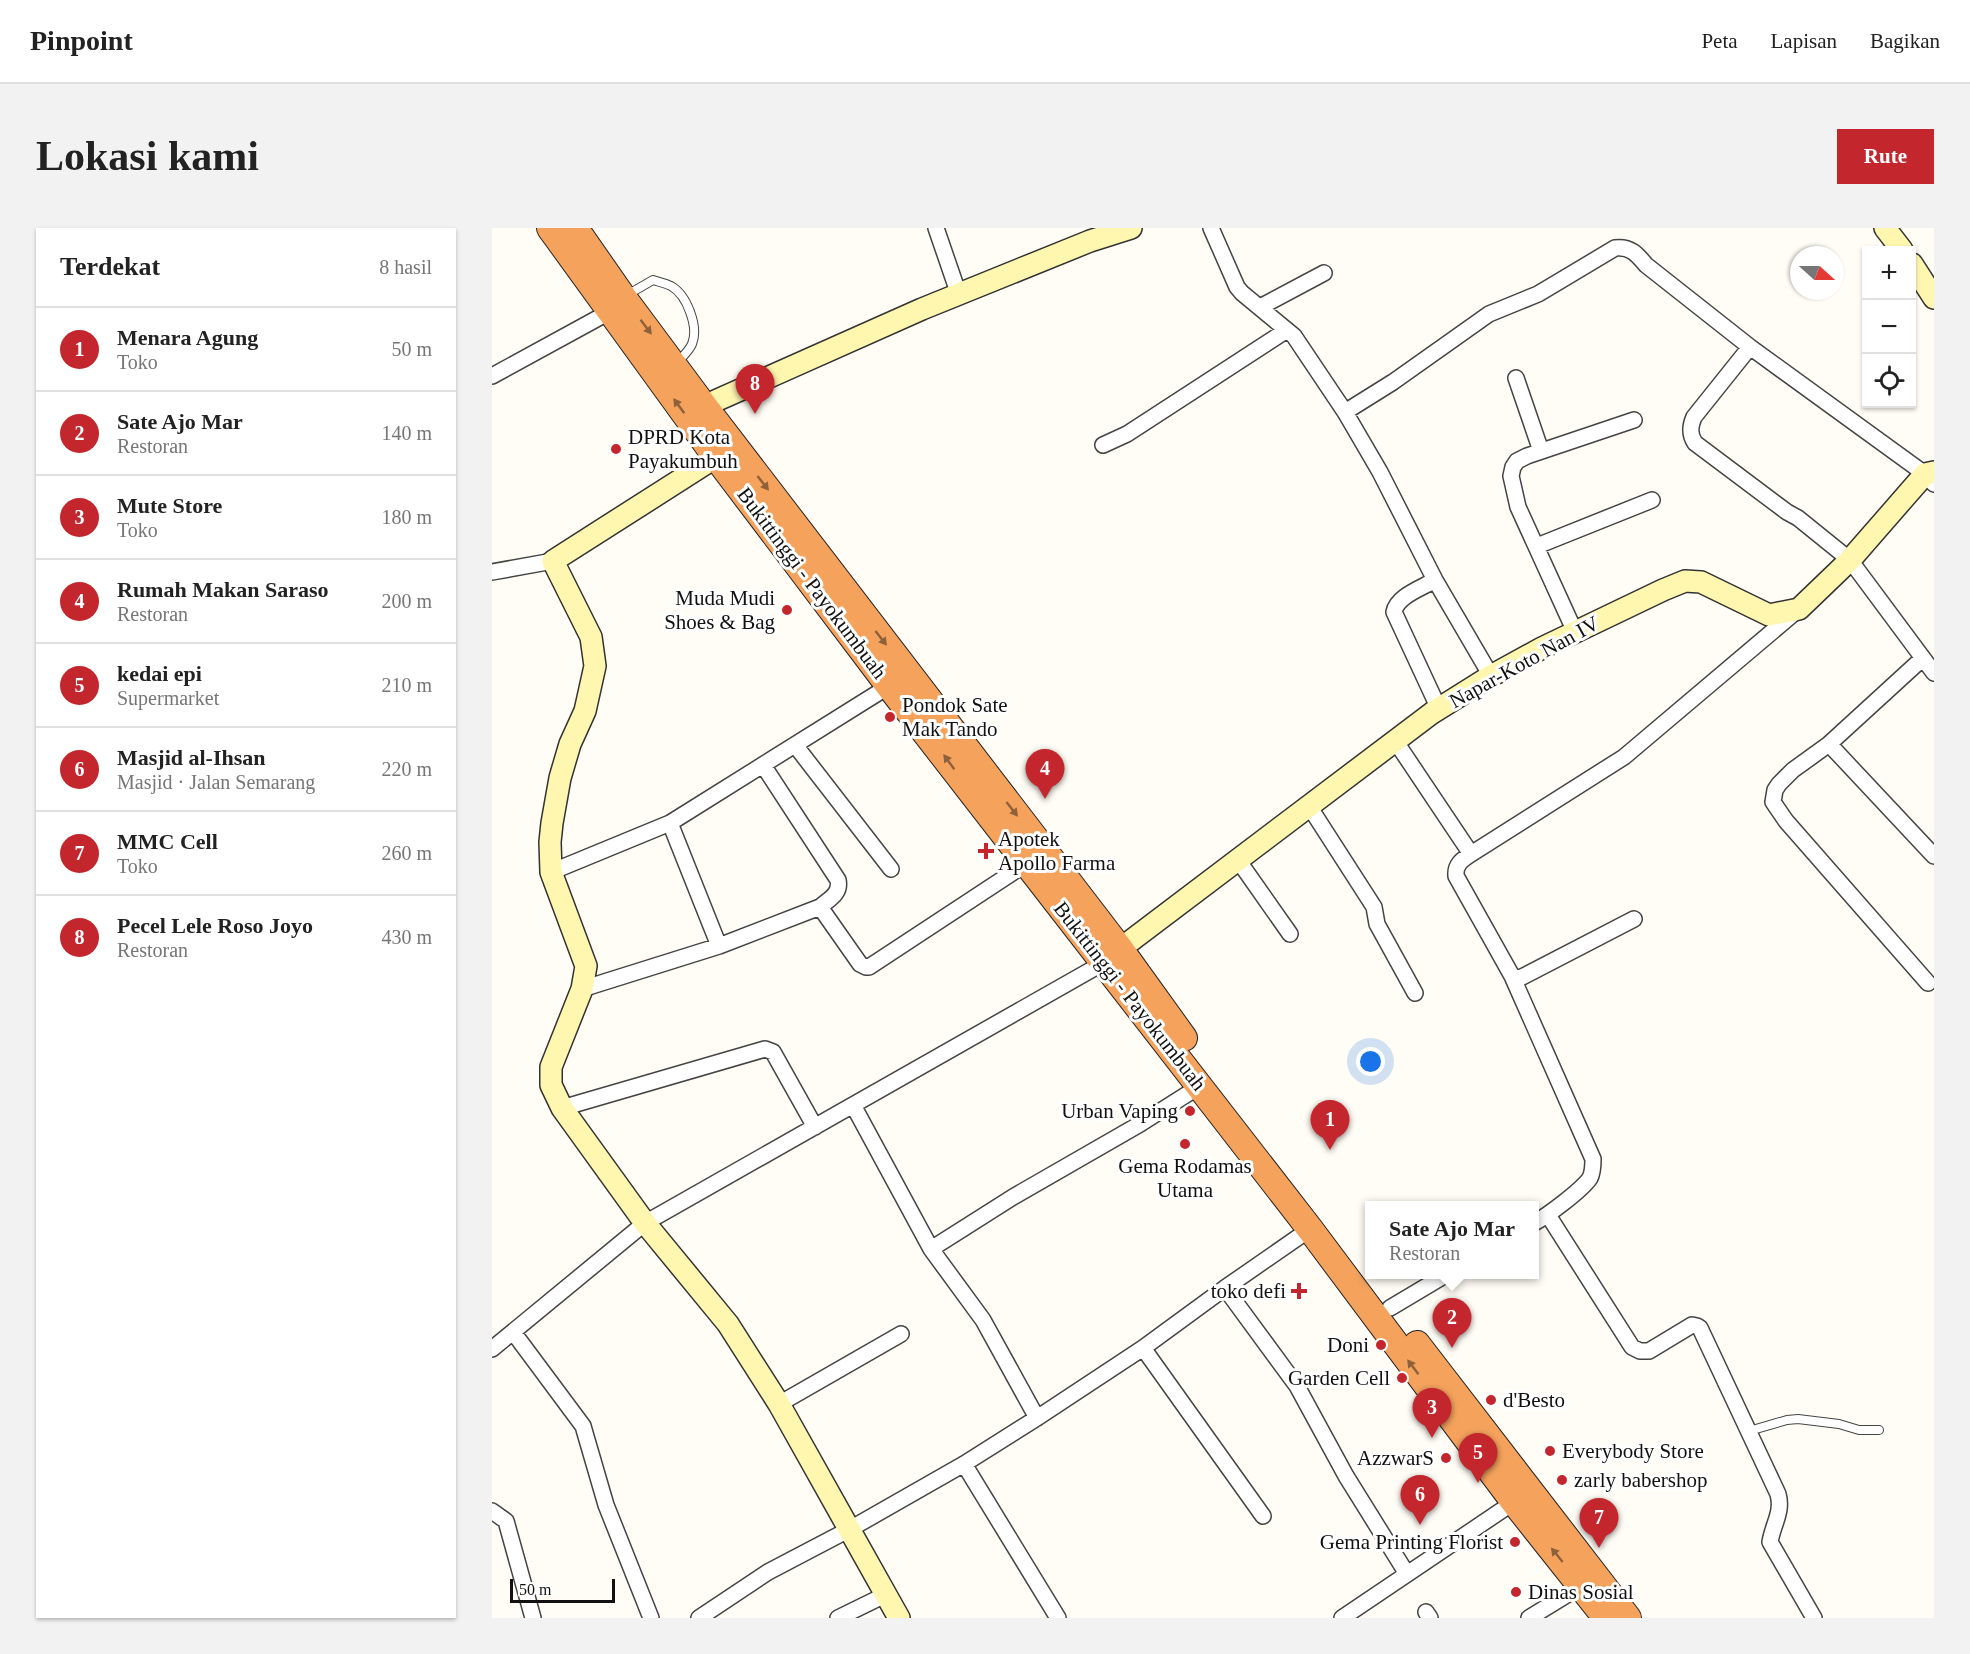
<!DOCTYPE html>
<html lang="id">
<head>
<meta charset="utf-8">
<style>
  body { margin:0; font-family:Georgia,serif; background:#f2f2f2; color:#222 }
  .controls { position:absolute; right:18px; top:18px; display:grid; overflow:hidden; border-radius:0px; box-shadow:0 2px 4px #0004 }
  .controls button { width:54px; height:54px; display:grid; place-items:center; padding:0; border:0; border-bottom:2px solid #e0e0e0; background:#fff; color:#222; font:30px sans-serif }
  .compass { position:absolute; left:1298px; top:18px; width:54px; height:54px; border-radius:50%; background:#fff; box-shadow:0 2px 4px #0004; rotate:111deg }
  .scale { position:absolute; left:18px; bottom:15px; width:105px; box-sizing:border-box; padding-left:6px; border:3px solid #111; border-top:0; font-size:16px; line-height:21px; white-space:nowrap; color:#111; -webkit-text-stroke:4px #fff; paint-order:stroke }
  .you { position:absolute; left:879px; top:834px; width:21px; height:21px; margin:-15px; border:4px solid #fff; border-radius:50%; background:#1a73e8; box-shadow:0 0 0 9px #1a73e833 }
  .badge { display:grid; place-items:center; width:39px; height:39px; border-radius:50%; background:#c4262e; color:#fff; font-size:20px; font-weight:700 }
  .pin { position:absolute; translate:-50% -50px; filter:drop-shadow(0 2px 3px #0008) }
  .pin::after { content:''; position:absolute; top:32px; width:21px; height:18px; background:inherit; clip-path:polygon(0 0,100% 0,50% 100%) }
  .popup { position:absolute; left:873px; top:973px; width:174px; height:78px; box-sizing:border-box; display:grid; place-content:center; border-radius:0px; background:#fff; filter:drop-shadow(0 2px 4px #0005); font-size:20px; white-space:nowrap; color:#767676 }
  .popup b { font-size:22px; color:#222 }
  .popup::after { content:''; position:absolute; left:50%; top:100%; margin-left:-12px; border:12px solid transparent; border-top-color:#fff }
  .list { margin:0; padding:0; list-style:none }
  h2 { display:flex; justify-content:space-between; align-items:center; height:78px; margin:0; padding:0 24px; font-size:26px }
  h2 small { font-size:20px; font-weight:400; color:#767676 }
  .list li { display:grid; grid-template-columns:39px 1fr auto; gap:18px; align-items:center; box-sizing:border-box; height:84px; padding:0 24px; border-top:2px solid #e0e0e0 }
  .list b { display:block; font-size:22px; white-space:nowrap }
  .list p { margin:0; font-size:20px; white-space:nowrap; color:#767676 }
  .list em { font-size:20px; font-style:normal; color:#767676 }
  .icon { flex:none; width:33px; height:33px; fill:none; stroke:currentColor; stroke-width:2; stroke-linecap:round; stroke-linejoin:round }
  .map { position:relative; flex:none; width:1442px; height:1390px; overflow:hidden; border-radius:0px }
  header { display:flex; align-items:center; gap:36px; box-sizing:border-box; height:84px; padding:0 30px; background:#fff; border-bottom:2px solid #e0e0e0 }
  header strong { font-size:28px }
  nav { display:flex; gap:33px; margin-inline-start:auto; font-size:21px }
  .intro { display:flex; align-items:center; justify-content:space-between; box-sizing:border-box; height:144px; padding:0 36px }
  h1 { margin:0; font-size:42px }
  .button { padding:15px 27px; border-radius:0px; background:#c4262e; color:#fff; font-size:21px; font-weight:700 }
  main { display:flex; gap:36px; padding:0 36px }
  aside { flex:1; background:#fff; border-radius:0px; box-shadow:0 2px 4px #0004 }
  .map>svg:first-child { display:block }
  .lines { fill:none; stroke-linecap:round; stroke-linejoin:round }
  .lane-casing { stroke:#444; stroke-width:10 }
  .street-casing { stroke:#444; stroke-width:18 }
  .secondary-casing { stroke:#333; stroke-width:24 }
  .highway-casing { stroke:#222; stroke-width:28 }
  .lane { stroke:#fff; stroke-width:8 }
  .street { stroke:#fff; stroke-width:15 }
  .secondary { stroke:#fff6b0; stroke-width:21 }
  .highway { stroke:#f5a25d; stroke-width:26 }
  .oneway { fill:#8e613b }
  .poi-dot { fill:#c4262e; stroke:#fff; stroke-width:2 }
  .labels { text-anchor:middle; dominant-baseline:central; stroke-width:6; stroke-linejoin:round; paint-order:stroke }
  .poi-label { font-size:21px; fill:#111; stroke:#fff; text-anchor:start }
  .street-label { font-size:21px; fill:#111; stroke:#fff }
</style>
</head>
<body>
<header>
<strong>Pinpoint</strong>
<nav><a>Peta</a><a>Lapisan</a><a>Bagikan</a></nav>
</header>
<div class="intro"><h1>Lokasi kami</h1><a class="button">Rute</a></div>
<main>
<aside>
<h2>Terdekat<small>8 hasil</small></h2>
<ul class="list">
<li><span class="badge">1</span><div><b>Menara Agung</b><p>Toko</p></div><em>50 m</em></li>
<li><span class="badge">2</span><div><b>Sate Ajo Mar</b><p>Restoran</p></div><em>140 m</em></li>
<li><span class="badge">3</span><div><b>Mute Store</b><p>Toko</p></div><em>180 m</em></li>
<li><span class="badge">4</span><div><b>Rumah Makan Saraso</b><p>Restoran</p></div><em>200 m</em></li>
<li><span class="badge">5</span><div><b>kedai epi</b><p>Supermarket</p></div><em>210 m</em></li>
<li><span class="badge">6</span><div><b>Masjid al-Ihsan</b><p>Masjid · Jalan Semarang</p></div><em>220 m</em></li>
<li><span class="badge">7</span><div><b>MMC Cell</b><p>Toko</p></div><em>260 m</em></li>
<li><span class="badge">8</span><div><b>Pecel Lele Roso Joyo</b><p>Restoran</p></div><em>430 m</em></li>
</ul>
</aside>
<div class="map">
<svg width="1442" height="1390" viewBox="0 0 1442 1390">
  <rect width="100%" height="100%" fill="#fffdf5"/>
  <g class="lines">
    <defs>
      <path id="lane" d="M135,67L161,52C167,54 173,55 179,58C195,67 207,99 200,116C197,123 190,129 185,135
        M1257,1203L1295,1192L1306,1191L1347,1196L1367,1202H1387"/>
      <path id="street" d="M444,0L467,67
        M719,0L745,59L750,65L802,108L853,184L888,244L943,352L999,448
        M768,79L832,45
        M1258,119L1202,189C1198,198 1197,206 1203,215L1295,284L1306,290L1358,332L1442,445
        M0,148L119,83
        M1024,150L1049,223
        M853,184L901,154L997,86L1046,66L1123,20C1138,18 1145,26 1154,37L1258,119L1433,246L1442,256
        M611,217L635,206L795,102
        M1045,318L1160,272
        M0,344L61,333
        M943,352C930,360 905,368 902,384L947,481
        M1083,404L1026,279L1019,248L1021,239L1025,233L1035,228L1142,192
        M1431,430L1337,516L1301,542L1287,556L1283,562L1281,574L1294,593L1436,755
        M904,514L979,626
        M1337,516L1442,628
        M303,517L399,641
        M271,537L346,652C349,666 337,671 328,679
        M817,578L882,679L885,696L923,765
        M178,595L227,718
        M746,632L798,706
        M59,644L178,595L397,458
        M1020,748L1025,750L1030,749L1142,691
        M90,761L227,718L328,679L368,736L374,739H377L535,635
        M361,877L439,1021L491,1092L545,1190
        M70,880L273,821L281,824L323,899
        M1056,987L1140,1119L1148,1123H1157L1200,1097L1205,1098L1208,1100L1286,1266C1291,1284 1281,1296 1278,1314L1322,1390
        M1042,995C1055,988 1090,962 1098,950C1101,944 1101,938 1101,931L1020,748L964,648C963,636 970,632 979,626L1132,529L1307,381
        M439,1021L521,969L648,896L708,858
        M733,1060L805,1158L854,1248L915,1346
        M898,1080L955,1046
        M21,1104L91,1198L114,1277L159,1390
        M651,1120L771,1288
        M0,1121L153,995L613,734
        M287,1176L409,1106
        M472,1236L566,1390
        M0,1283L14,1293L41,1390
        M934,1384L938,1390
        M207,1390L276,1344L358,1301L472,1236L545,1190L651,1120L733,1060L818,1001
        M346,1390L395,1366
        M850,1390L1022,1274
        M1037,1390L1089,1358"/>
      <path id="secondary" d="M1393,0L1410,22
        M1420,36L1442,70
        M212,178L430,81L598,13L639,0
        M224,229L61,333L99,409L103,438L93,483L78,516L68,550L60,595L58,614L59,644L94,738L90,761L59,839V857L70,880L153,995L236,1096L287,1176L407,1390
        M628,721L940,485L999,448L1050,420L1171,362L1193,353L1209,354L1277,387L1307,381L1358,332L1433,246L1442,244"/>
      <path id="highway" d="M58,0L224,229L397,458L818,1001L1022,1274L1114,1390
        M83,0L131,69L212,178L628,721L692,810
        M925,1116L1136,1390"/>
    </defs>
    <use href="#lane" class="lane-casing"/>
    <use href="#street" class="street-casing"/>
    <use href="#secondary" class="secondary-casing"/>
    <use href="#highway" class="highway-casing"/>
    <use href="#lane" class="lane"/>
    <use href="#street" class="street"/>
    <use href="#secondary" class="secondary"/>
    <use href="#highway" class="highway"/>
  </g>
  <defs><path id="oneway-solid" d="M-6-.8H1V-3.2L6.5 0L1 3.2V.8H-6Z" transform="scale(1.5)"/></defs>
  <g class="oneway">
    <use href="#oneway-solid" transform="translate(154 99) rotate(53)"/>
    <use href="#oneway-solid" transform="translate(187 178) rotate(-126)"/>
    <use href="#oneway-solid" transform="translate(271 255) rotate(52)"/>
    <use href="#oneway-solid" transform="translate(389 410) rotate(52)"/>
    <use href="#oneway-solid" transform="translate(457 534) rotate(-126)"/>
    <use href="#oneway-solid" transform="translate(520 581) rotate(52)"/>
    <use href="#oneway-solid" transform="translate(921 1139) rotate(-127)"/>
    <use href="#oneway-solid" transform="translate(1065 1327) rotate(-129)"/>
  </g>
  <g class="poi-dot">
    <circle cx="124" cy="221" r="6"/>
    <circle cx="295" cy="382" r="6"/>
    <circle cx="398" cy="489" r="6"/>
    <path d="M491 614h6v6h6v6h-6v6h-6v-6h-6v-6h6z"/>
    <circle cx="698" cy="883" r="6"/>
    <circle cx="693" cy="916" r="6"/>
    <path d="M804 1054h6v6h6v6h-6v6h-6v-6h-6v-6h6z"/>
    <circle cx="889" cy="1117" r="6"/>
    <circle cx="910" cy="1150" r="6"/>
    <circle cx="999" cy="1172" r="6"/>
    <circle cx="1058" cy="1223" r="6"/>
    <circle cx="954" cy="1230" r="6"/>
    <circle cx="1070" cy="1252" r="6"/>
    <circle cx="1023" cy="1314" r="6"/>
    <circle cx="1024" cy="1364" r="6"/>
  </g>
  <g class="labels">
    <g class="poi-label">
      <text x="136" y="209">DPRD Kota<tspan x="136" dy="24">Payakumbuh</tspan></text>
      <text x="283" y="370" text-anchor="end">Muda Mudi<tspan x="283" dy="24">Shoes &amp; Bag</tspan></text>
      <text x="410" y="477">Pondok Sate<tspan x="410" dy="24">Mak Tando</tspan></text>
      <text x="506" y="611">Apotek<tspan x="506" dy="24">Apollo Farma</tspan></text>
      <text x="686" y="883" text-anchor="end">Urban Vaping</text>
      <text x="693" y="938" text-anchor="middle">Gema Rodamas<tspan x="693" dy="24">Utama</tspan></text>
      <text x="794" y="1063" text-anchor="end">toko defi</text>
      <text x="877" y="1117" text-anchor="end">Doni</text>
      <text x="898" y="1150" text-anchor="end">Garden Cell</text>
      <text x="1011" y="1172">d'Besto</text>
      <text x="1070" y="1223">Everybody Store</text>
      <text x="942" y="1230" text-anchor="end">AzzwarS</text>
      <text x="1082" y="1252">zarly babershop</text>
      <text x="1011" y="1314" text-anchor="end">Gema Printing Florist</text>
      <text x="1036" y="1364">Dinas Sosial</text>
    </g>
    <g class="street-label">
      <text transform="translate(320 355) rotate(53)">Bukittinggi - Payokumbuah</text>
      <text transform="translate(1032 434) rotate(-29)">Napar-Koto Nan IV</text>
      <text transform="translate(638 768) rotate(52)">Bukittinggi - Payokumbuah</text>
    </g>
  </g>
</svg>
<div class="controls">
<button>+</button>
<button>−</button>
<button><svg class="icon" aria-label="locate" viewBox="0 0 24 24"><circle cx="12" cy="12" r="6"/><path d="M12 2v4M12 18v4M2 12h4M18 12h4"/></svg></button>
</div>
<svg class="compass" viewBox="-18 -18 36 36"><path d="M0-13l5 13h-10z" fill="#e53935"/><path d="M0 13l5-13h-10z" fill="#767676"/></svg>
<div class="scale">50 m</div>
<div class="you"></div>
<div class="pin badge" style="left:838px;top:922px">1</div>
<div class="pin badge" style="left:960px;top:1120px">2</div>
<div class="popup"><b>Sate Ajo Mar</b>Restoran</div>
<div class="pin badge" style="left:940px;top:1210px">3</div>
<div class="pin badge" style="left:553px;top:571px">4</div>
<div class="pin badge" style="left:986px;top:1255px">5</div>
<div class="pin badge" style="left:928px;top:1297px">6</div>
<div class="pin badge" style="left:1107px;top:1320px">7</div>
<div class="pin badge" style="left:263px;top:186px">8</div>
</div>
</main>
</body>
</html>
